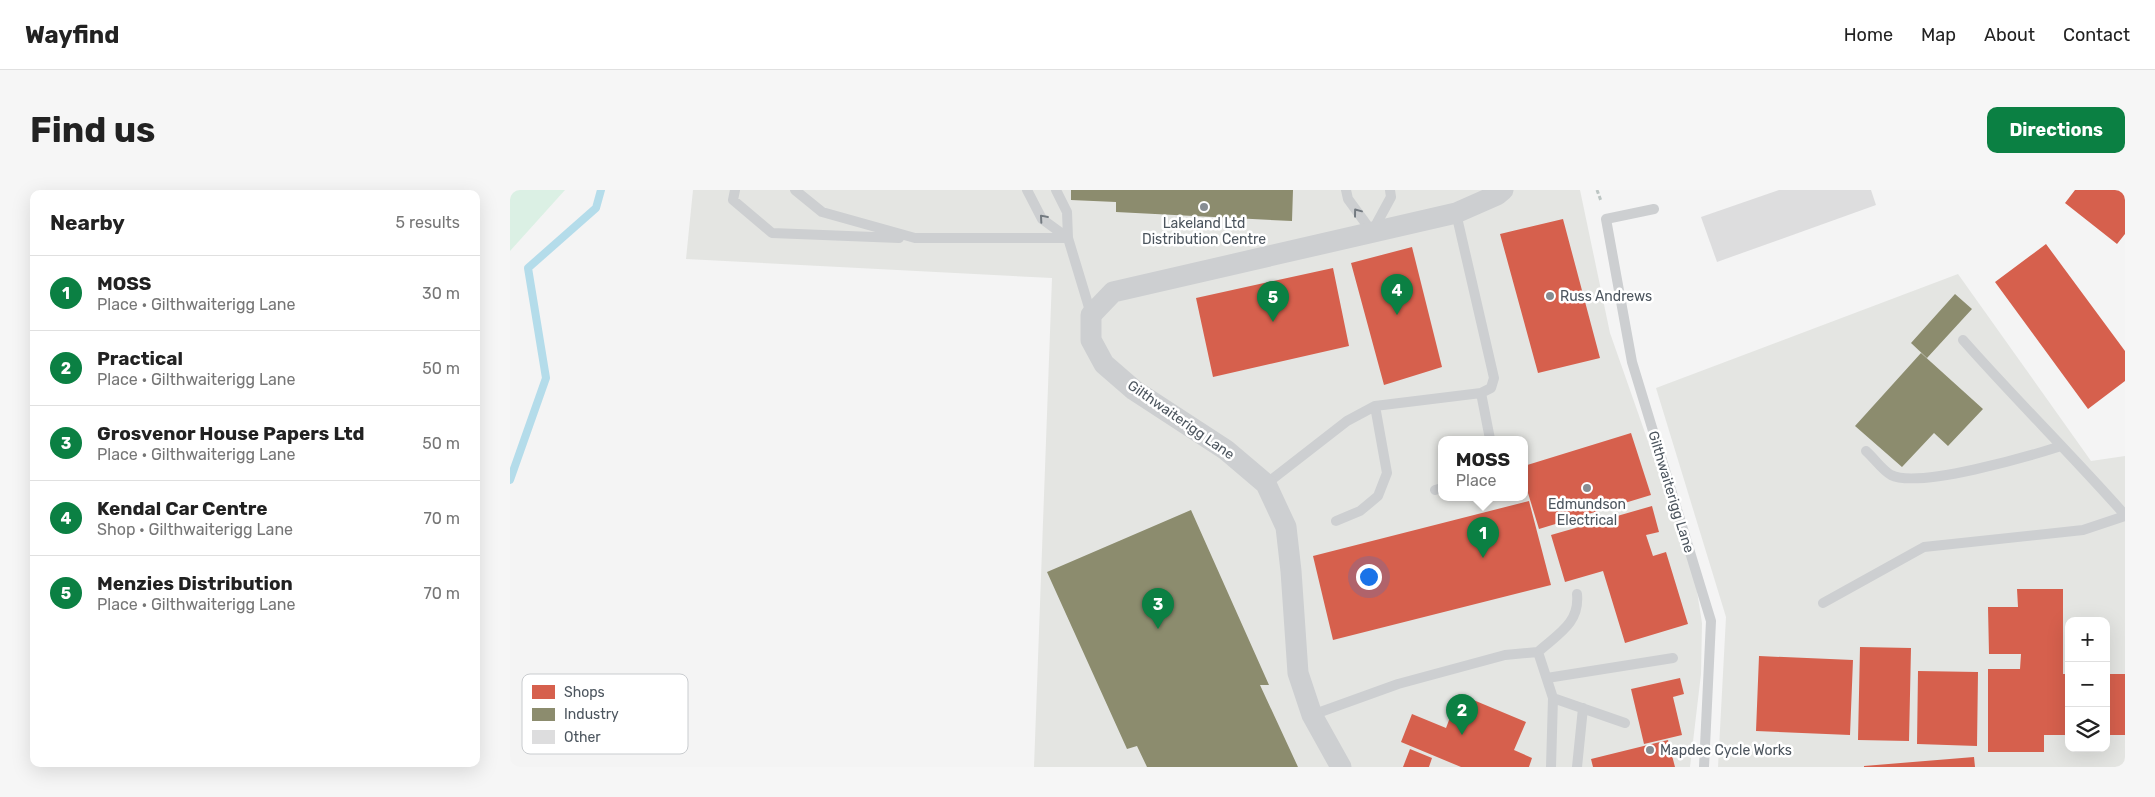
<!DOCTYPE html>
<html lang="en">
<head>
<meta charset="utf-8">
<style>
  body { margin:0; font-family:Rubik,sans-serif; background:#f6f6f6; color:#222 }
  .controls { position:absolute; right:15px; bottom:15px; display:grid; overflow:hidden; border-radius:10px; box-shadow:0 5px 20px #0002 }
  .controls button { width:45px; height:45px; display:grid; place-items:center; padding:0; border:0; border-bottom:1px solid #e0e0e0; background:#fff; color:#222; font:25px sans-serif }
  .you { position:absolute; left:858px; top:386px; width:18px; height:18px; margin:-12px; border:4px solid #fff; border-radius:50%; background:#1a73e8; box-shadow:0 0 0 8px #1a73e833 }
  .badge { display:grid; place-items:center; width:32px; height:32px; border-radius:50%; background:#0b8043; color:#fff; font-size:16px; font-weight:700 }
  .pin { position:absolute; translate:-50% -41px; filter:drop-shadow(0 1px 2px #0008) }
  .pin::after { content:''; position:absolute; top:26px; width:18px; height:15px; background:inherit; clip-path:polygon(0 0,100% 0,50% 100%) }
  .popup { position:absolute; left:928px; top:246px; width:90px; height:65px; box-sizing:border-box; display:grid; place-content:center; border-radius:10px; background:#fff; filter:drop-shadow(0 1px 4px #0005); font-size:16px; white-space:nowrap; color:#767676 }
  .popup b { font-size:19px; color:#222 }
  .popup::after { content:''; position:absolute; left:50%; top:100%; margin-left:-10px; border:10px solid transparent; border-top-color:#fff }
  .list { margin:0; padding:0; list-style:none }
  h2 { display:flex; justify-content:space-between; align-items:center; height:65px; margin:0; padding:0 20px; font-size:21px }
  h2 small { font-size:16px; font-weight:400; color:#767676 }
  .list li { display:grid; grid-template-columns:32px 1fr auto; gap:15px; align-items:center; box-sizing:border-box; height:75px; padding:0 20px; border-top:1px solid #e0e0e0 }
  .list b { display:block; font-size:19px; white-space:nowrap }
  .list p { margin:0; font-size:16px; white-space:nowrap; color:#767676 }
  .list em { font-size:16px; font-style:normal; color:#767676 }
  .icon { flex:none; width:28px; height:28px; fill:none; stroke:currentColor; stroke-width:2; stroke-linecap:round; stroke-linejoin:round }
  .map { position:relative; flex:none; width:1615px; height:577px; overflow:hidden; border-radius:10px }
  header { display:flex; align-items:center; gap:30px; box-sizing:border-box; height:70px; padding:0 25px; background:#fff; border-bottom:1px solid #e0e0e0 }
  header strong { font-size:24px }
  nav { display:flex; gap:28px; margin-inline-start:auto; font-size:18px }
  .intro { display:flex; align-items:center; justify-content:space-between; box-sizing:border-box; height:120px; padding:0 30px }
  h1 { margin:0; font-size:35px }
  .button { padding:12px 22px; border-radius:10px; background:#0b8043; color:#fff; font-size:18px; font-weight:700 }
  main { display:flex; gap:30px; padding:0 30px }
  aside { flex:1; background:#fff; border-radius:10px; box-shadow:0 5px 20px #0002 }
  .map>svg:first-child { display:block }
  .commercial { fill:#e4e5e2; fill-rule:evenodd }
  .green { fill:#dbf0e4 }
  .shops { fill:#d6604d }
  .industry { fill:#8c8c6e }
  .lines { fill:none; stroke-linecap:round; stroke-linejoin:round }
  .stream { stroke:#b4dcea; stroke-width:8 }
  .building { fill:#ddddde }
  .path { stroke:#bdc6c4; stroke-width:3; stroke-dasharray:4 2.5; stroke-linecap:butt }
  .service { stroke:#cdcfd1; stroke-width:10 }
  .minor { stroke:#cdcfd1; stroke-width:21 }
  .oneway { stroke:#737a80 }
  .poi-dot { fill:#878d92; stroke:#fff; stroke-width:2 }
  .labels { text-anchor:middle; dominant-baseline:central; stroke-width:5; stroke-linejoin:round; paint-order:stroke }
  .poi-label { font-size:14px; fill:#4c555e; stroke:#fff }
  .street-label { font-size:14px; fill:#4c555e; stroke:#fff }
  .key { fill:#fff; stroke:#c9cccf; stroke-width:1 }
  .key-label { font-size:14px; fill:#4c555e }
</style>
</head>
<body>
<header>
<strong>Wayfind</strong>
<nav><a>Home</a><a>Map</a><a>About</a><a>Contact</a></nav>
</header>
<div class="intro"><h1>Find us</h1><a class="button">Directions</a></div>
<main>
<aside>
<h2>Nearby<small>5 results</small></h2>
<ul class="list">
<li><span class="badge">1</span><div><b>MOSS</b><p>Place · Gilthwaiterigg Lane</p></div><em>30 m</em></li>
<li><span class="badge">2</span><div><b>Practical</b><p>Place · Gilthwaiterigg Lane</p></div><em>50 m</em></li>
<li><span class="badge">3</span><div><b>Grosvenor House Papers Ltd</b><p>Place · Gilthwaiterigg Lane</p></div><em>50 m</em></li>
<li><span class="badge">4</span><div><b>Kendal Car Centre</b><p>Shop · Gilthwaiterigg Lane</p></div><em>70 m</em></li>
<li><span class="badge">5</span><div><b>Menzies Distribution</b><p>Place · Gilthwaiterigg Lane</p></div><em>70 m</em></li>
</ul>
</aside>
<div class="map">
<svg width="1615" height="577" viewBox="0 0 1615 577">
  <rect width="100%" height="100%" fill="#f4f4f4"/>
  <path class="commercial" d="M183,0H1070L1100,143L1161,317L1186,395L1192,433L1191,484L1180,577H524L542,88L176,69ZM932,249H1014V307H932Z
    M1448,84L1581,271L1615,266V577H1208L1216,427L1146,198ZM1559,431H1596V558H1559Z"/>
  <path class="green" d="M0,0H55L0,61Z"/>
  <path class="shops" d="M1565,0H1615V44L1607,54L1555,13Z
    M1053,29L1090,168L1028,183L990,44Z
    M1536,54L1615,161V191L1578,219L1485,92Z
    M902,57L932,177L874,195L841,73Z
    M823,78L839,156L703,187L686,108Z
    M1121,243L1141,305L1029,339L1014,290V276Z
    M1019,311L1041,395L823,450L803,366Z
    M1142,316L1149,342L1136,345L1143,366L1156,362L1178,434L1115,453L1093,381L1055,392L1041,345Z
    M1507,399H1553V484H1559V545H1534V562H1478V479H1510L1511,464H1479L1478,417H1508Z
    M1350,457L1401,458L1399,551L1348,550Z
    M1249,466L1343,470L1340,545L1246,541Z
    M1408,481L1468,482L1467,556L1407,554Z
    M1596,484H1615V545H1596Z
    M1170,488L1174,504L1163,507L1172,545L1134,554L1121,499Z
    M949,504L1016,532L1004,560L1022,568L1019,577H951L891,552L902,524L936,538Z
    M1158,550L1165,577H1083L1081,569Z
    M900,559L922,568L919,577H893Z
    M1464,567L1465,577H1354V576Z"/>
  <path class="industry" d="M561,0H783L782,31L606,22V12L561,10Z
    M1445,104L1462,119L1417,168L1401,153Z
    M1411,163L1473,219L1438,256L1424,243L1392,277L1345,236Z
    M681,320L759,495H750L788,577H637L627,556L617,559L537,382Z"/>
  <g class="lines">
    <path class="stream" d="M0,290L36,188L18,78L86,18L91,0"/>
  </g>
  <path class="building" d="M1269,0H1361L1366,15L1207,72L1191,27Z"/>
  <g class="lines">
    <path class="path" d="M1087,0L1091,11"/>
    <path class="service" d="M225,0L223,10L262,43L389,48
      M285,0L312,22L405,48H558L581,124
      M517,0L532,29L558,48
      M546,0L557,22L558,48
      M836,0L838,9L862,42L881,7L880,0
      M1144,19L1096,29L1122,172L1201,431L1194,577
      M1453,150C1506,210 1562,265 1615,325
      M971,203L980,249
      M1356,261C1364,268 1372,280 1381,285C1408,299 1520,266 1551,256
      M756,294L837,231L865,216L971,203L981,198L984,188L946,23
      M925,300L932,298
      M826,331L850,321L868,306L877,283L865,216
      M1313,413L1414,357L1573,340L1615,326
      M1028,462C1048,444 1070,433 1067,404
      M1037,488L1163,468
      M802,525L888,494L995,465L1028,462L1043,508L1115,533
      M1041,577L1043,508
      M1067,577L1073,518"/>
    <path class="minor" d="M831,577L802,525L788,483L781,381L776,337L756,294L716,260L624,200L594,174L581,150V125L603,102L946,23L987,5L993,0"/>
  </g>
  <defs><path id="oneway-chevron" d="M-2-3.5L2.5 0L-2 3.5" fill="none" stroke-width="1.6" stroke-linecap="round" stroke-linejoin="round" transform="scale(1.25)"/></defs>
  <g class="oneway">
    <use href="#oneway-chevron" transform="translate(847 22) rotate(-127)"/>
    <use href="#oneway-chevron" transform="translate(533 28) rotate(-131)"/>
  </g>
  <g class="poi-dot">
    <circle cx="694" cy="17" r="5"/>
    <circle cx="1040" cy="106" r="5"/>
    <circle cx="1077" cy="298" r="5"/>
    <circle cx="1140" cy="560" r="5"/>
  </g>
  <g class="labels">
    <g class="poi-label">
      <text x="694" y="33">Lakeland Ltd<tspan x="694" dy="16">Distribution Centre</tspan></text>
      <text x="1050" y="106" text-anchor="start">Russ Andrews</text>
      <text x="1077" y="314">Edmundson<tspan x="1077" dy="16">Electrical</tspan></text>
      <text x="1150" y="560" text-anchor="start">Mapdec Cycle Works</text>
    </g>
    <g class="street-label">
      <text transform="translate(671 230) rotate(35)">Gilthwaiterigg Lane</text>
      <text transform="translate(1161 302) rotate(73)">Gilthwaiterigg Lane</text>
    </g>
  </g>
  <rect x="12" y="484" width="166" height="80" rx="8" class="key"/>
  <rect x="22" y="495" width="23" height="14" fill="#d6604d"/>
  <rect x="22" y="518" width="23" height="13" fill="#8c8c6e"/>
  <rect x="22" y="540" width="23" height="14" fill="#ddddde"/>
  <g class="key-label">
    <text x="54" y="507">Shops</text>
    <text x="54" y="529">Industry</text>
    <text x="54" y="552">Other</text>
  </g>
</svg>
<div class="controls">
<button>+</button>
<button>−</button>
<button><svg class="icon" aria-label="layers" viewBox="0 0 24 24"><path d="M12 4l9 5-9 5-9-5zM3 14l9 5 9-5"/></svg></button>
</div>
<div class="you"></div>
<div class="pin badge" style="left:973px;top:368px">1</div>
<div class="popup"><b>MOSS</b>Place</div>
<div class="pin badge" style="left:952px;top:545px">2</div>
<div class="pin badge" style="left:648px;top:439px">3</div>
<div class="pin badge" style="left:887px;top:125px">4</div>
<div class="pin badge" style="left:763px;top:132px">5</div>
</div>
</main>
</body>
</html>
